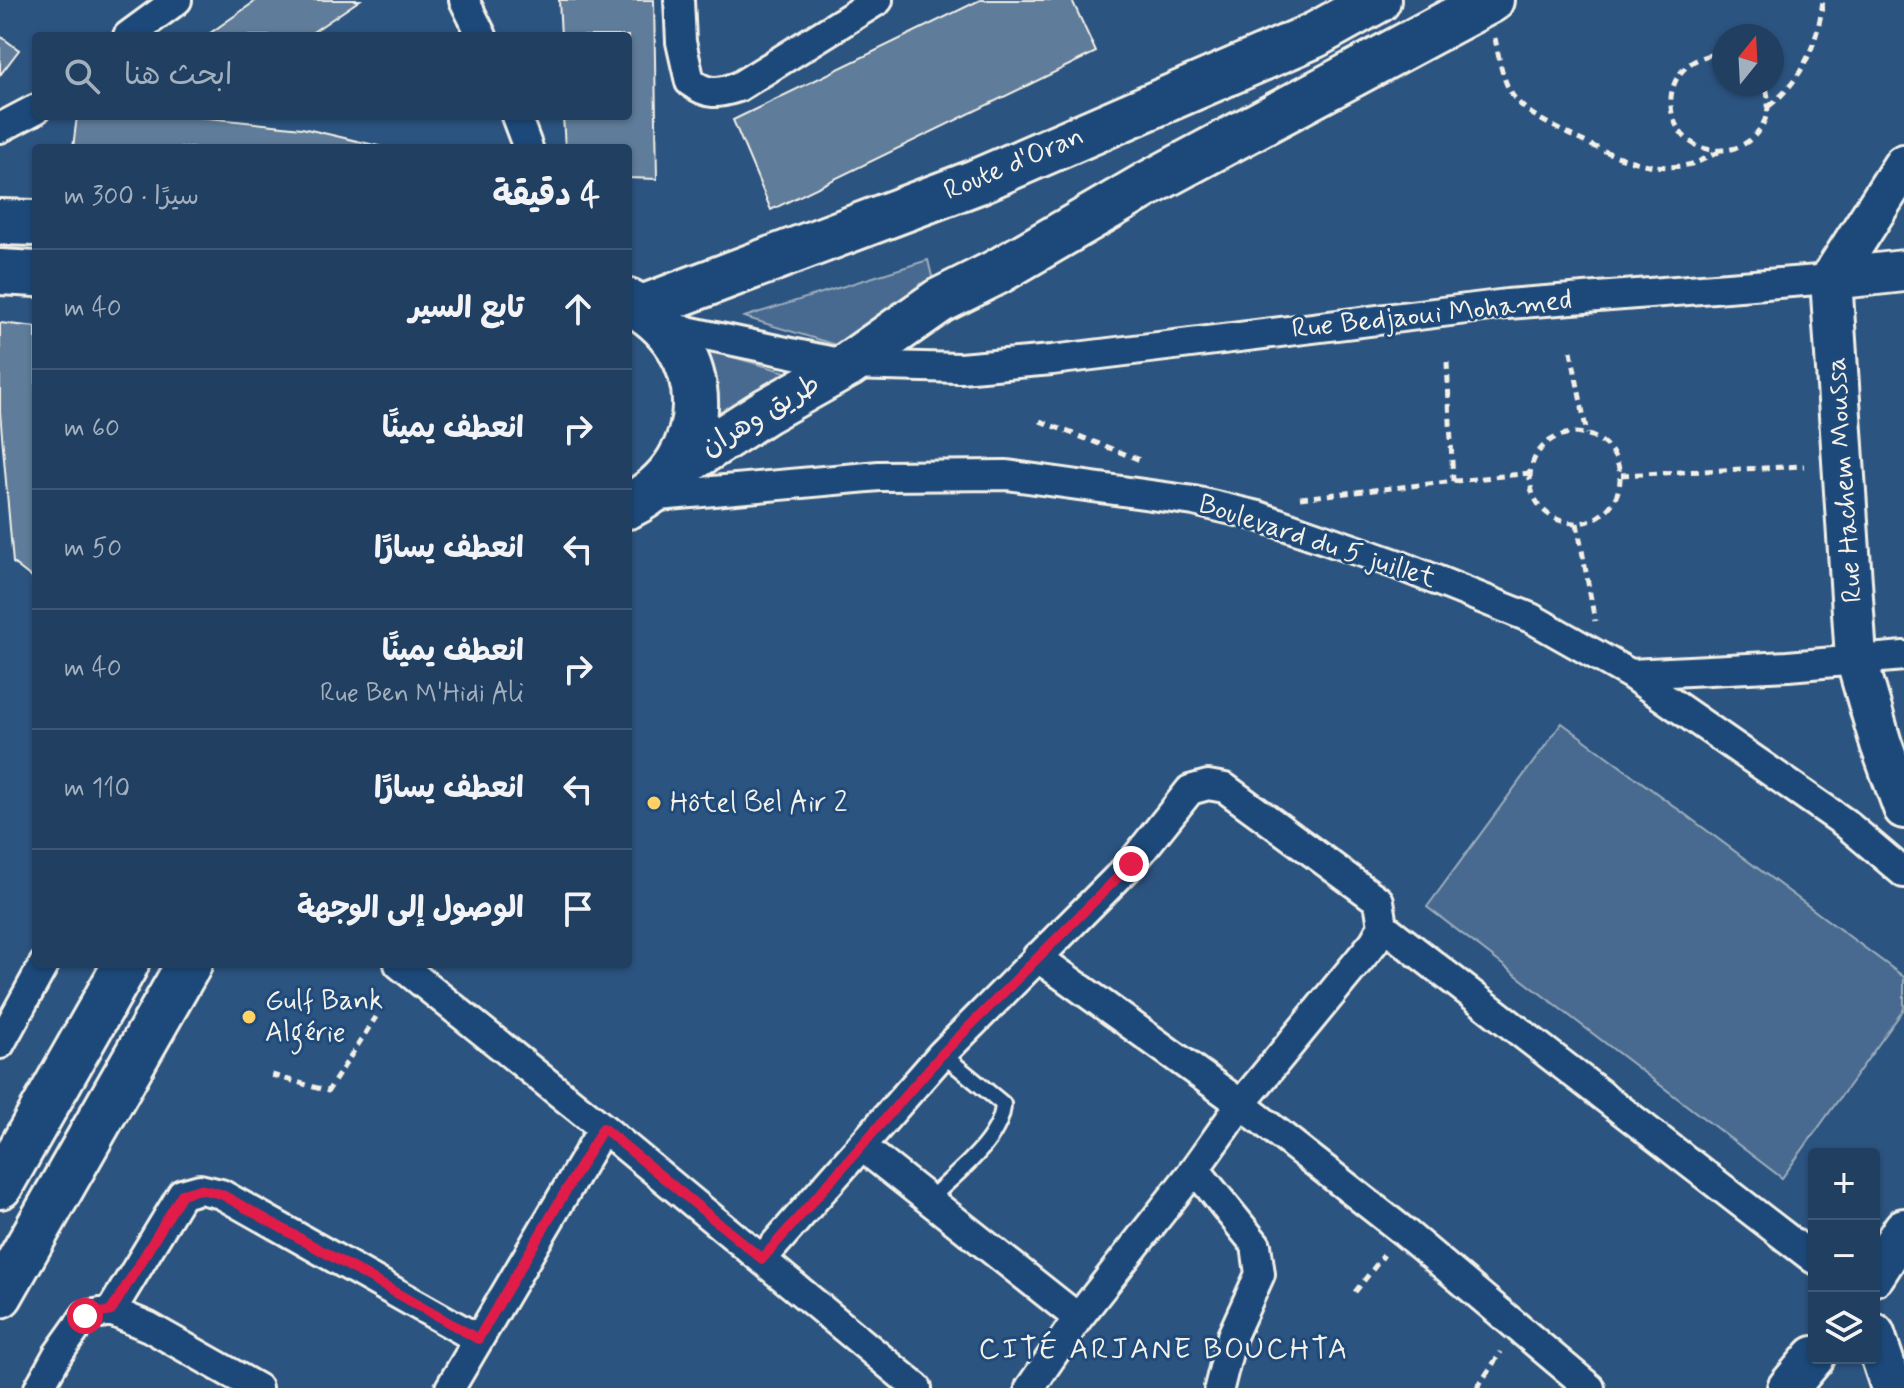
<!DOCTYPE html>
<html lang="ar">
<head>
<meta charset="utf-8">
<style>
  body { margin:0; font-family:Mynerve,"Playpen Sans Arabic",sans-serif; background:#2d4a6a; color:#f1f3f6; direction:rtl }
  .controls { position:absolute; right:24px; bottom:24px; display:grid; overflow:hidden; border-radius:8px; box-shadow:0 2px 6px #0004 }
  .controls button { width:72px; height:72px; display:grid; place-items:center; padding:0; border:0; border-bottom:2px solid #3e5876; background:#213f61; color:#f1f3f6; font:40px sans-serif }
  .compass { position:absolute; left:1712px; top:24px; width:72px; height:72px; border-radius:50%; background:#213f61; box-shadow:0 2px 6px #0004; rotate:18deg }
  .stop { position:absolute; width:24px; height:24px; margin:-18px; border:6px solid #e11d48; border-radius:50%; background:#fff }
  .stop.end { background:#e11d48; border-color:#fff; box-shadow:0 2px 8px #0008 }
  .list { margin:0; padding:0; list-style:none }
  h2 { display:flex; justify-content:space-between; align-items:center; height:104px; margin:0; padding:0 32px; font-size:34px }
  h2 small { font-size:26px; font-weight:400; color:#a2afbd }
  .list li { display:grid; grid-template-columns:52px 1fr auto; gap:24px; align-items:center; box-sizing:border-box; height:120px; padding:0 32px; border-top:2px solid #3e5876 }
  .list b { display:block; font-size:30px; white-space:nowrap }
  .list p { margin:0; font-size:26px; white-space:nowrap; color:#a2afbd }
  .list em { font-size:26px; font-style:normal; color:#a2afbd }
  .icon { flex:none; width:44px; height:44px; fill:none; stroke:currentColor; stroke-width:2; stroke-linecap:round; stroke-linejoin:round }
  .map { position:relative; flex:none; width:1904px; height:1388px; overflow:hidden; direction:ltr }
  .search { position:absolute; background:#213f61; box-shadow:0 2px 6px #0004; left:32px; top:32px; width:600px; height:88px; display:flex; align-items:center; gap:20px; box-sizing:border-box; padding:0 28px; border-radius:8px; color:#a2afbd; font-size:30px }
  .panel { position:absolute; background:#213f61; box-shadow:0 2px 6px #0004; left:32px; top:144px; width:600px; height:824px; border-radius:8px; direction:rtl }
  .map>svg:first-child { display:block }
  .green { fill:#496b90; stroke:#9eaebc; stroke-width:2 }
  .building { fill:#5e7b9a; stroke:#f4f1e8; stroke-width:2 }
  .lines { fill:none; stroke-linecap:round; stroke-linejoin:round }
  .lane-casing { stroke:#f4f1e8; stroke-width:20 }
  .street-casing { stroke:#f4f1e8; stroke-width:34 }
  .secondary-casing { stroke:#f4f1e8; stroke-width:46 }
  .primary-casing { stroke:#f4f1e8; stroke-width:50 }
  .path { stroke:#f4f1e8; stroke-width:5; stroke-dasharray:8 6; stroke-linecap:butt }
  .lane { stroke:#1f4a7a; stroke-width:14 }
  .street { stroke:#1f4a7a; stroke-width:28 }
  .secondary { stroke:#1f4a7a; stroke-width:40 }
  .primary { stroke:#1f4a7a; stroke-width:44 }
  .route { stroke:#e11d48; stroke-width:10 }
  .poi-dot { fill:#ffd166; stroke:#1f4a7a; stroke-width:3 }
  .labels { text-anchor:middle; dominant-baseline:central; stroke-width:6; stroke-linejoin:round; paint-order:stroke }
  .street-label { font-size:28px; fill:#f4f1e8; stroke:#1f4a7a }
  .poi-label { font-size:28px; fill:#f4f1e8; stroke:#1f4a7a; text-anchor:start }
  .neighbourhood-label { font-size:30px; letter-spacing:2px; fill:#f4f1e8; stroke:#1f4a7a }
</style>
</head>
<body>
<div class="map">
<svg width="1904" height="1388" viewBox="0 0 1904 1388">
  <rect width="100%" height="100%" fill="#2c5481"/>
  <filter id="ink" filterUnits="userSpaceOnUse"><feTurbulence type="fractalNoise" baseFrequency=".0125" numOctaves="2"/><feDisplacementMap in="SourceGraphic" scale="16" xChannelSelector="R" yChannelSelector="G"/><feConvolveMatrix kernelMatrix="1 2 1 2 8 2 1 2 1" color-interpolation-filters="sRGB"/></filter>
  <g filter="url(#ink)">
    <path class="green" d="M928,260L936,293L836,345L744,317Z
      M676,341L793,374L701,425Z
      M1562,723L1904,977V1009L1782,1178L1427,907Z"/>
    <path class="building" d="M257,0H360L307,36H206Z
      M559,0H654L657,179L628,178V148H565L563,116H628V36H561Z
      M980,0H1072L1096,52L771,210L733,120Z
      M0,36L19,50L0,75Z
      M77,116H189L302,128L387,148H73Z
      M0,323L36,327V581L13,563L0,412Z"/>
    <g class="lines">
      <defs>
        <path id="lane" d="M930,1199C955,1174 1002,1140 1003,1104L942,1054"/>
        <path id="street" d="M464,0L482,36
          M679,0L681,42L690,82C708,95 717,94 738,87L878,0
          M128,36L177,0
          M516,116L528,148
          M0,128L36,109
          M663,326L848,365L960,368L1052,360L1507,304L1831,279
          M647,497L879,476L1007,475L1194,501L1258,516L1396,564L1531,618L1630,674L1845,823L1904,873
          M1630,674L1788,666L1904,656
          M1383,926L1814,1259
          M1037,957L1241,1104L1403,1231L1590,1388
          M399,964L603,1128L917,1388
          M0,1044L44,964
          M861,1146L1078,1318
          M1195,1169L1256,1245L1260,1274L1232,1336L1219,1388
          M762,1259L942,1054L1131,864L1190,790L1208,785L1225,788L1379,901L1383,926L1374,942L1241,1104L1195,1169L1078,1318L1030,1388
          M111,1311L182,1194L200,1189L221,1194L478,1339
          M39,1388L58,1354L85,1316L111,1311L149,1327L257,1388
          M450,1388L603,1128"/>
        <path id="secondary" d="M1904,165L1831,279L1856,658L1881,744L1904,808
          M1831,279L1904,271
          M1874,1275L1904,1229
          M1874,1334L1892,1388
          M1788,1388L1814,1357"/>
        <path id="primary" d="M0,222L36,223
          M0,272L36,274
          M628,301C717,345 718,462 628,506
          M642,308L976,182L1315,35L1378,0
          M675,469L766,411L848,365L939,301L997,272L1146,185L1491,0
          M0,1186L126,964
          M0,1295L189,964"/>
      </defs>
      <use href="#lane" class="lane-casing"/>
      <use href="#street" class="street-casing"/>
      <use href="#secondary" class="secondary-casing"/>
      <use href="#primary" class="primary-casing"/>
      <path class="path" d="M1495,38C1499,58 1503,87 1518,102C1532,117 1552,125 1570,135C1607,153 1653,176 1695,163C1704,160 1714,154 1723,150
        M1724,53C1647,57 1660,155 1722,150C1734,150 1746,145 1755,135C1769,120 1771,103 1765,84
        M1769,106C1803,80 1818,42 1823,0
        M1571,351L1587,434
        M1447,362L1453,481
        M1040,421L1143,461
        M1530 478a45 45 0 1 1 90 0a45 45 0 1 1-90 0Z
        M1621,475L1804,466
        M1300,498L1530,473
        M1577,523L1595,621
        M272,1075L328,1091L376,1017
        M1355,1292L1384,1255
        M1477,1388L1501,1352"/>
      <use href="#lane" class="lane"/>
      <use href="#street" class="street"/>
      <use href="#secondary" class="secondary"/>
      <use href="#primary" class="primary"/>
    </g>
  </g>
  <g class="lines" filter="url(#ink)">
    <path class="route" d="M85,1316L111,1311L182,1194L200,1189L221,1194L478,1339L603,1128L762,1259L942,1054L1131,864"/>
  </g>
  <g class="poi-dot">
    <circle cx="654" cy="803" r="8"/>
    <circle cx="249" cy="1017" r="8"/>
  </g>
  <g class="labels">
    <g class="street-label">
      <text transform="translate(1014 164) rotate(-23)">Route d'Oran</text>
      <text transform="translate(1432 315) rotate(-6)">Rue Bedjaoui Mohamed</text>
      <text transform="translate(761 416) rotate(-31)">طريق وهران</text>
      <text transform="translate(1845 480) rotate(-94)">Rue Hachem Moussa</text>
      <text transform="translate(1317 542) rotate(18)">Boulevard du 5 juillet</text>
    </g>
    <g class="poi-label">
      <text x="670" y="803">Hôtel Bel Air 2</text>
      <text x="265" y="1001">Gulf Bank<tspan x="265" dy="32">Algérie</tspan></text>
    </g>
    <g class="neighbourhood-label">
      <text x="1164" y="1349">CITÉ ARJANE BOUCHTA</text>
    </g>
  </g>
</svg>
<div class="controls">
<button>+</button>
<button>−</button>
<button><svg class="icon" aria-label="layers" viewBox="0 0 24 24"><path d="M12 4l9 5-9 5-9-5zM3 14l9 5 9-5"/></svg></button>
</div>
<svg class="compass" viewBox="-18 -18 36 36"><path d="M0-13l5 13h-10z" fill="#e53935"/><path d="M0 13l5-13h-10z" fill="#a2afbd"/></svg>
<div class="stop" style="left:85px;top:1316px"></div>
<div class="stop end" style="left:1131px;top:864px"></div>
<div class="search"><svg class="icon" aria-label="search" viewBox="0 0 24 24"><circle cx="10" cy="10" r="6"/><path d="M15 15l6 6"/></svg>ابحث هنا</div>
<section class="panel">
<h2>4 دقيقة<small>سيرًا · 300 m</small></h2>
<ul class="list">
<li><svg class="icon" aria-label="ahead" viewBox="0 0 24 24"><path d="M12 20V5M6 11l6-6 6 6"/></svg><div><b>تابع السير</b></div><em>40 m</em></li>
<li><svg class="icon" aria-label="right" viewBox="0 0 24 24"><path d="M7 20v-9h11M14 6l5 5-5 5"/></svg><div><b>انعطف يمينًا</b></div><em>60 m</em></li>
<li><svg class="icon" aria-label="left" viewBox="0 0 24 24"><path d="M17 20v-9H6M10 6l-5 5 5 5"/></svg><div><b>انعطف يسارًا</b></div><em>50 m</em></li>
<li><svg class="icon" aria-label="right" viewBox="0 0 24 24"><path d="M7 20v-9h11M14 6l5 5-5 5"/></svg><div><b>انعطف يمينًا</b><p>Rue Ben M'Hidi Ali</p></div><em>40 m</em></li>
<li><svg class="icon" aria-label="left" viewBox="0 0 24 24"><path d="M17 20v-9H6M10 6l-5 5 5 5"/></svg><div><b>انعطف يسارًا</b></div><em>110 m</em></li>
<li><svg class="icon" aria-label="arrive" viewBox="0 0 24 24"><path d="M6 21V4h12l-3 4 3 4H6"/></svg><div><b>الوصول إلى الوجهة</b></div></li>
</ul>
</section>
</div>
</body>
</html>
